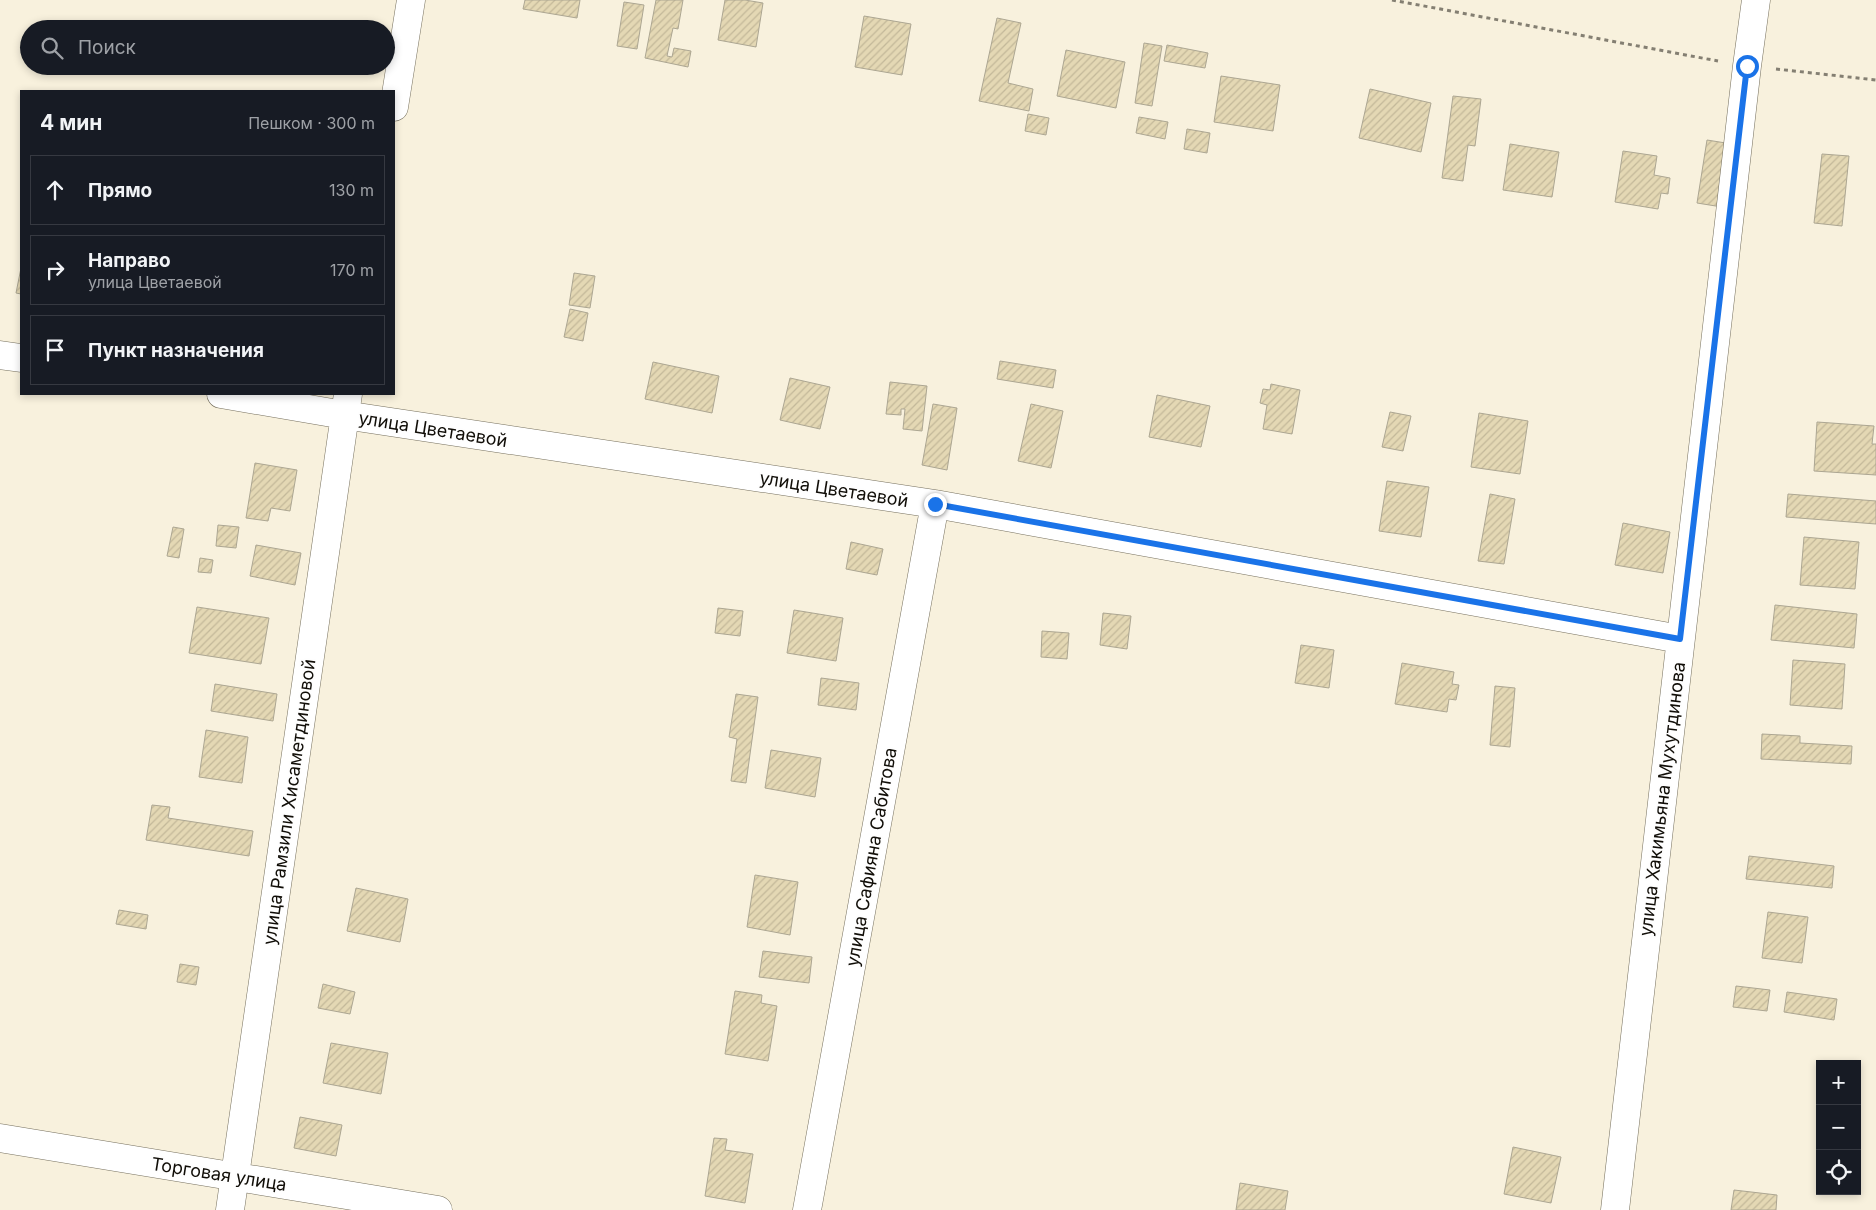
<!DOCTYPE html>
<html lang="ru">
<head>
<meta charset="utf-8">
<style>
  body { margin:0; font-family:Inter,sans-serif; background:#242831; color:#f1f3f6 }
  .controls { position:absolute; right:15px; bottom:15px; display:grid; overflow:hidden; border-radius:0px; box-shadow:0 2px 8px #0003 }
  .controls button { width:45px; height:45px; display:grid; place-items:center; padding:0; border:0; border-bottom:1px solid #363941; background:#171b24; color:#f1f3f6; font:25px sans-serif }
  .stop { position:absolute; width:15px; height:15px; margin:-11px; border:4px solid #1a73e8; border-radius:50%; background:#fff }
  .stop.end { background:#1a73e8; border-color:#fff; box-shadow:0 1px 5px #0008 }
  .list { margin:0; padding:0; list-style:none }
  h2 { display:flex; justify-content:space-between; align-items:center; height:65px; margin:0; padding:0 20px; font-size:21px }
  h2 small { font-size:16px; font-weight:400; color:#9ea1a6 }
  .list li { display:grid; grid-template-columns:32px 1fr auto; gap:15px; align-items:center; box-sizing:border-box; height:70px; margin:0 10px 10px; padding:0 10px; border:1px solid #363941; border-radius:0px }
  .list b { display:block; font-size:19px; white-space:nowrap }
  .list p { margin:0; font-size:16px; white-space:nowrap; color:#9ea1a6 }
  .list em { font-size:16px; font-style:normal; color:#9ea1a6 }
  .icon { flex:none; width:28px; height:28px; fill:none; stroke:currentColor; stroke-width:2; stroke-linecap:round; stroke-linejoin:round }
  .map { position:relative; flex:none; width:1876px; height:1210px; overflow:hidden }
  .search { position:absolute; background:#171b24; box-shadow:0 2px 8px #0003; left:20px; top:20px; width:375px; height:55px; display:flex; align-items:center; gap:12px; box-sizing:border-box; padding:0 18px; border-radius:28px; color:#9ea1a6; font-size:19px }
  .panel { position:absolute; background:#171b24; box-shadow:0 2px 8px #0003; left:20px; top:90px; width:375px; height:305px; border-radius:0px }
  .map>svg:first-child { display:block }
  .building { fill:url(#building-hatch); stroke:#aca692 }
  .lines { fill:none; stroke-linecap:round; stroke-linejoin:round }
  .street-casing { stroke:#76705e; stroke-width:29 }
  .path { stroke:#847f72; stroke-width:3; stroke-dasharray:4 4; stroke-linecap:butt }
  .street { stroke:#fff; stroke-width:28 }
  .route { stroke:#1a73e8; stroke-width:6 }
  .labels { text-anchor:middle; dominant-baseline:central; stroke-width:4; stroke-linejoin:round; paint-order:stroke }
  .street-label { font-size:18px; fill:#110e08; stroke:#fefefe }
</style>
</head>
<body>
<div class="map">
<svg width="1876" height="1210" viewBox="0 0 1876 1210">
  <defs>
    <pattern id="building-hatch" width="6" height="6" patternUnits="userSpaceOnUse" patternTransform="scale(1.25)"><rect width="6" height="6" fill="#e4d8b4"/><path d="M-1 1l2-2M0 6l6-6M5 7l2-2" fill="none" stroke="#c3b899"/></pattern>
  </defs>
  <rect width="100%" height="100%" fill="#f8f1dd"/>
  <path class="building" d="M525,0H580L577,18L523,9Z
    M656,0H683L678,29L673,28L667,56L672,57L674,48L691,51L688,67L645,58Z
    M725,0H745L763,3L756,47L718,40Z
    M624,2L644,5L637,49L617,46Z
    M864,16L911,24L902,75L855,67Z
    M997,18L1021,23L1008,83L1033,89L1029,111L979,101Z
    M1144,43L1162,46L1152,106L1135,103Z
    M1167,45L1208,53L1205,68L1164,61Z
    M1066,50L1125,62L1116,108L1057,96Z
    M1221,76L1280,85L1273,131L1214,122Z
    M1370,89L1431,103L1421,152L1359,138Z
    M1453,96L1481,99L1475,146L1468,145L1463,181L1442,178Z
    M1028,114L1049,118L1046,135L1025,131Z
    M1139,117L1168,122L1165,139L1136,133Z
    M1187,129L1210,133L1207,153L1184,149Z
    M1707,140L1732,144L1722,207L1697,203Z
    M1510,144L1559,152L1552,197L1503,190Z
    M1623,151L1657,156L1654,175L1670,178L1668,194L1661,193L1658,209L1615,202Z
    M1822,154L1849,156L1842,226L1814,223Z
    M21,268V294L16,293Z
    M574,273L595,276L590,308L569,305Z
    M570,309L588,313L583,341L564,337Z
    M1000,361L1056,370L1053,388L997,379Z
    M653,362L719,376L712,413L645,399Z
    M790,378L830,387L820,429L780,420Z
    M890,382L927,386L922,431L903,429L905,409H901V415L886,414Z
    M1271,384L1300,390L1292,434L1263,429L1267,405L1260,403L1263,389L1270,390Z
    M1157,395L1210,406L1201,447L1149,437Z
    M933,404L957,408L947,470L922,465Z
    M1031,404L1063,411L1051,468L1018,461Z
    M1390,412L1411,416L1403,451L1382,447Z
    M1479,413L1528,421L1520,474L1471,467Z
    M1817,422L1874,426L1872,444H1876V475L1814,471Z
    M255,463L297,470L290,511L271,508L268,521L246,518Z
    M1387,481L1429,487L1421,537L1379,531Z
    M1490,494L1515,499L1504,564L1478,561Z
    M1788,494L1876,501V524L1786,517Z
    M1623,523L1670,532L1663,573L1615,565Z
    M218,525L239,527L236,548L216,546Z
    M173,527L184,529L179,558L167,556Z
    M1804,537L1859,542L1855,589L1800,585Z
    M851,542L883,549L877,575L846,569Z
    M256,545L301,553L295,585L250,576Z
    M200,558L213,560L211,573L198,572Z
    M1775,605L1857,614L1854,648L1771,640Z
    M197,607L269,618L261,664L189,653Z
    M718,608L743,611L740,636L715,633Z
    M794,610L843,618L836,661L787,653Z
    M1103,613L1131,616L1127,649L1100,645Z
    M1042,631L1069,633L1067,659L1041,657Z
    M1301,645L1334,650L1329,688L1295,683Z
    M1793,660L1845,664L1842,709L1790,705Z
    M1402,663L1454,672L1452,684L1459,685L1456,700L1449,699L1447,712L1395,704Z
    M821,678L859,683L856,710L818,705Z
    M215,684L277,694L273,721L211,711Z
    M1495,686L1515,688L1510,747L1490,745Z
    M736,694L758,697L746,783L731,781L737,739L729,737Z
    M206,730L248,737L242,783L199,777Z
    M1762,734L1800,736V743L1852,746L1851,764L1761,759Z
    M771,750L821,758L815,797L765,788Z
    M152,805L170,807L168,818L253,831L249,856L146,840Z
    M1749,856L1834,866L1832,888L1746,879Z
    M755,875L798,882L790,935L747,927Z
    M356,888L408,899L400,942L347,931Z
    M119,910L148,915L146,929L116,924Z
    M1768,912L1808,917L1802,963L1762,958Z
    M763,951L812,957L809,983L759,977Z
    M180,964L199,967L196,985L177,982Z
    M323,984L355,992L350,1014L318,1008Z
    M1736,986L1770,990L1767,1011L1733,1007Z
    M735,991L762,995L761,1003L777,1006L768,1061L725,1054Z
    M1787,992L1837,999L1834,1020L1784,1012Z
    M331,1043L388,1053L381,1094L323,1083Z
    M300,1117L342,1125L336,1156L294,1148Z
    M714,1138L727,1139L725,1150L753,1154L745,1203L705,1196Z
    M1513,1147L1561,1157L1551,1203L1504,1194Z
    M1240,1183L1288,1191L1285,1210H1236Z
    M1734,1190L1777,1195L1776,1210H1731Z"/>
  <g class="lines">
    <defs>
      <path id="street" d="M394,107L411,0
        M0,355L21,358
        M221,394L344,415L935,504L1680,639
        M0,1138L438,1210
        M230,1210L348,394
        M807,1210L935,504
        M1615,1210L1747,66L1756,0"/>
    </defs>
    <use href="#street" class="street-casing"/>
    <path class="path" d="M1392,0L1718,61
      M1776,69L1876,80"/>
    <use href="#street" class="street"/>
  </g>
  <g class="lines">
    <path class="route" d="M935,504L1680,639L1747,66"/>
  </g>
  <g class="labels">
    <g class="street-label">
      <text transform="translate(433 429) rotate(9)">улица Цветаевой</text>
      <text transform="translate(834 489) rotate(9)">улица Цветаевой</text>
      <text transform="translate(1662 799) rotate(-83)">улица Хакимьяна Мухутдинова</text>
      <text transform="translate(289 802) rotate(-82)">улица Рамзили Хисаметдиновой</text>
      <text transform="translate(871 857) rotate(-80)">улица Сафияна Сабитова</text>
      <text transform="translate(219 1174) rotate(9)">Торговая улица</text>
    </g>
  </g>
</svg>
<div class="controls">
<button>+</button>
<button>−</button>
<button><svg class="icon" aria-label="locate" viewBox="0 0 24 24"><circle cx="12" cy="12" r="6"/><path d="M12 2v4M12 18v4M2 12h4M18 12h4"/></svg></button>
</div>
<div class="stop" style="left:1747px;top:66px"></div>
<div class="stop end" style="left:935px;top:504px"></div>
<div class="search"><svg class="icon" aria-label="search" viewBox="0 0 24 24"><circle cx="10" cy="10" r="6"/><path d="M15 15l6 6"/></svg>Поиск</div>
<section class="panel">
<h2>4 мин<small>Пешком · 300 m</small></h2>
<ul class="list">
<li><svg class="icon" aria-label="ahead" viewBox="0 0 24 24"><path d="M12 20V5M6 11l6-6 6 6"/></svg><div><b>Прямо</b></div><em>130 m</em></li>
<li><svg class="icon" aria-label="right" viewBox="0 0 24 24"><path d="M7 20v-9h11M14 6l5 5-5 5"/></svg><div><b>Направо</b><p>улица Цветаевой</p></div><em>170 m</em></li>
<li><svg class="icon" aria-label="arrive" viewBox="0 0 24 24"><path d="M6 21V4h12l-3 4 3 4H6"/></svg><div><b>Пункт назначения</b></div></li>
</ul>
</section>
</div>
</body>
</html>
